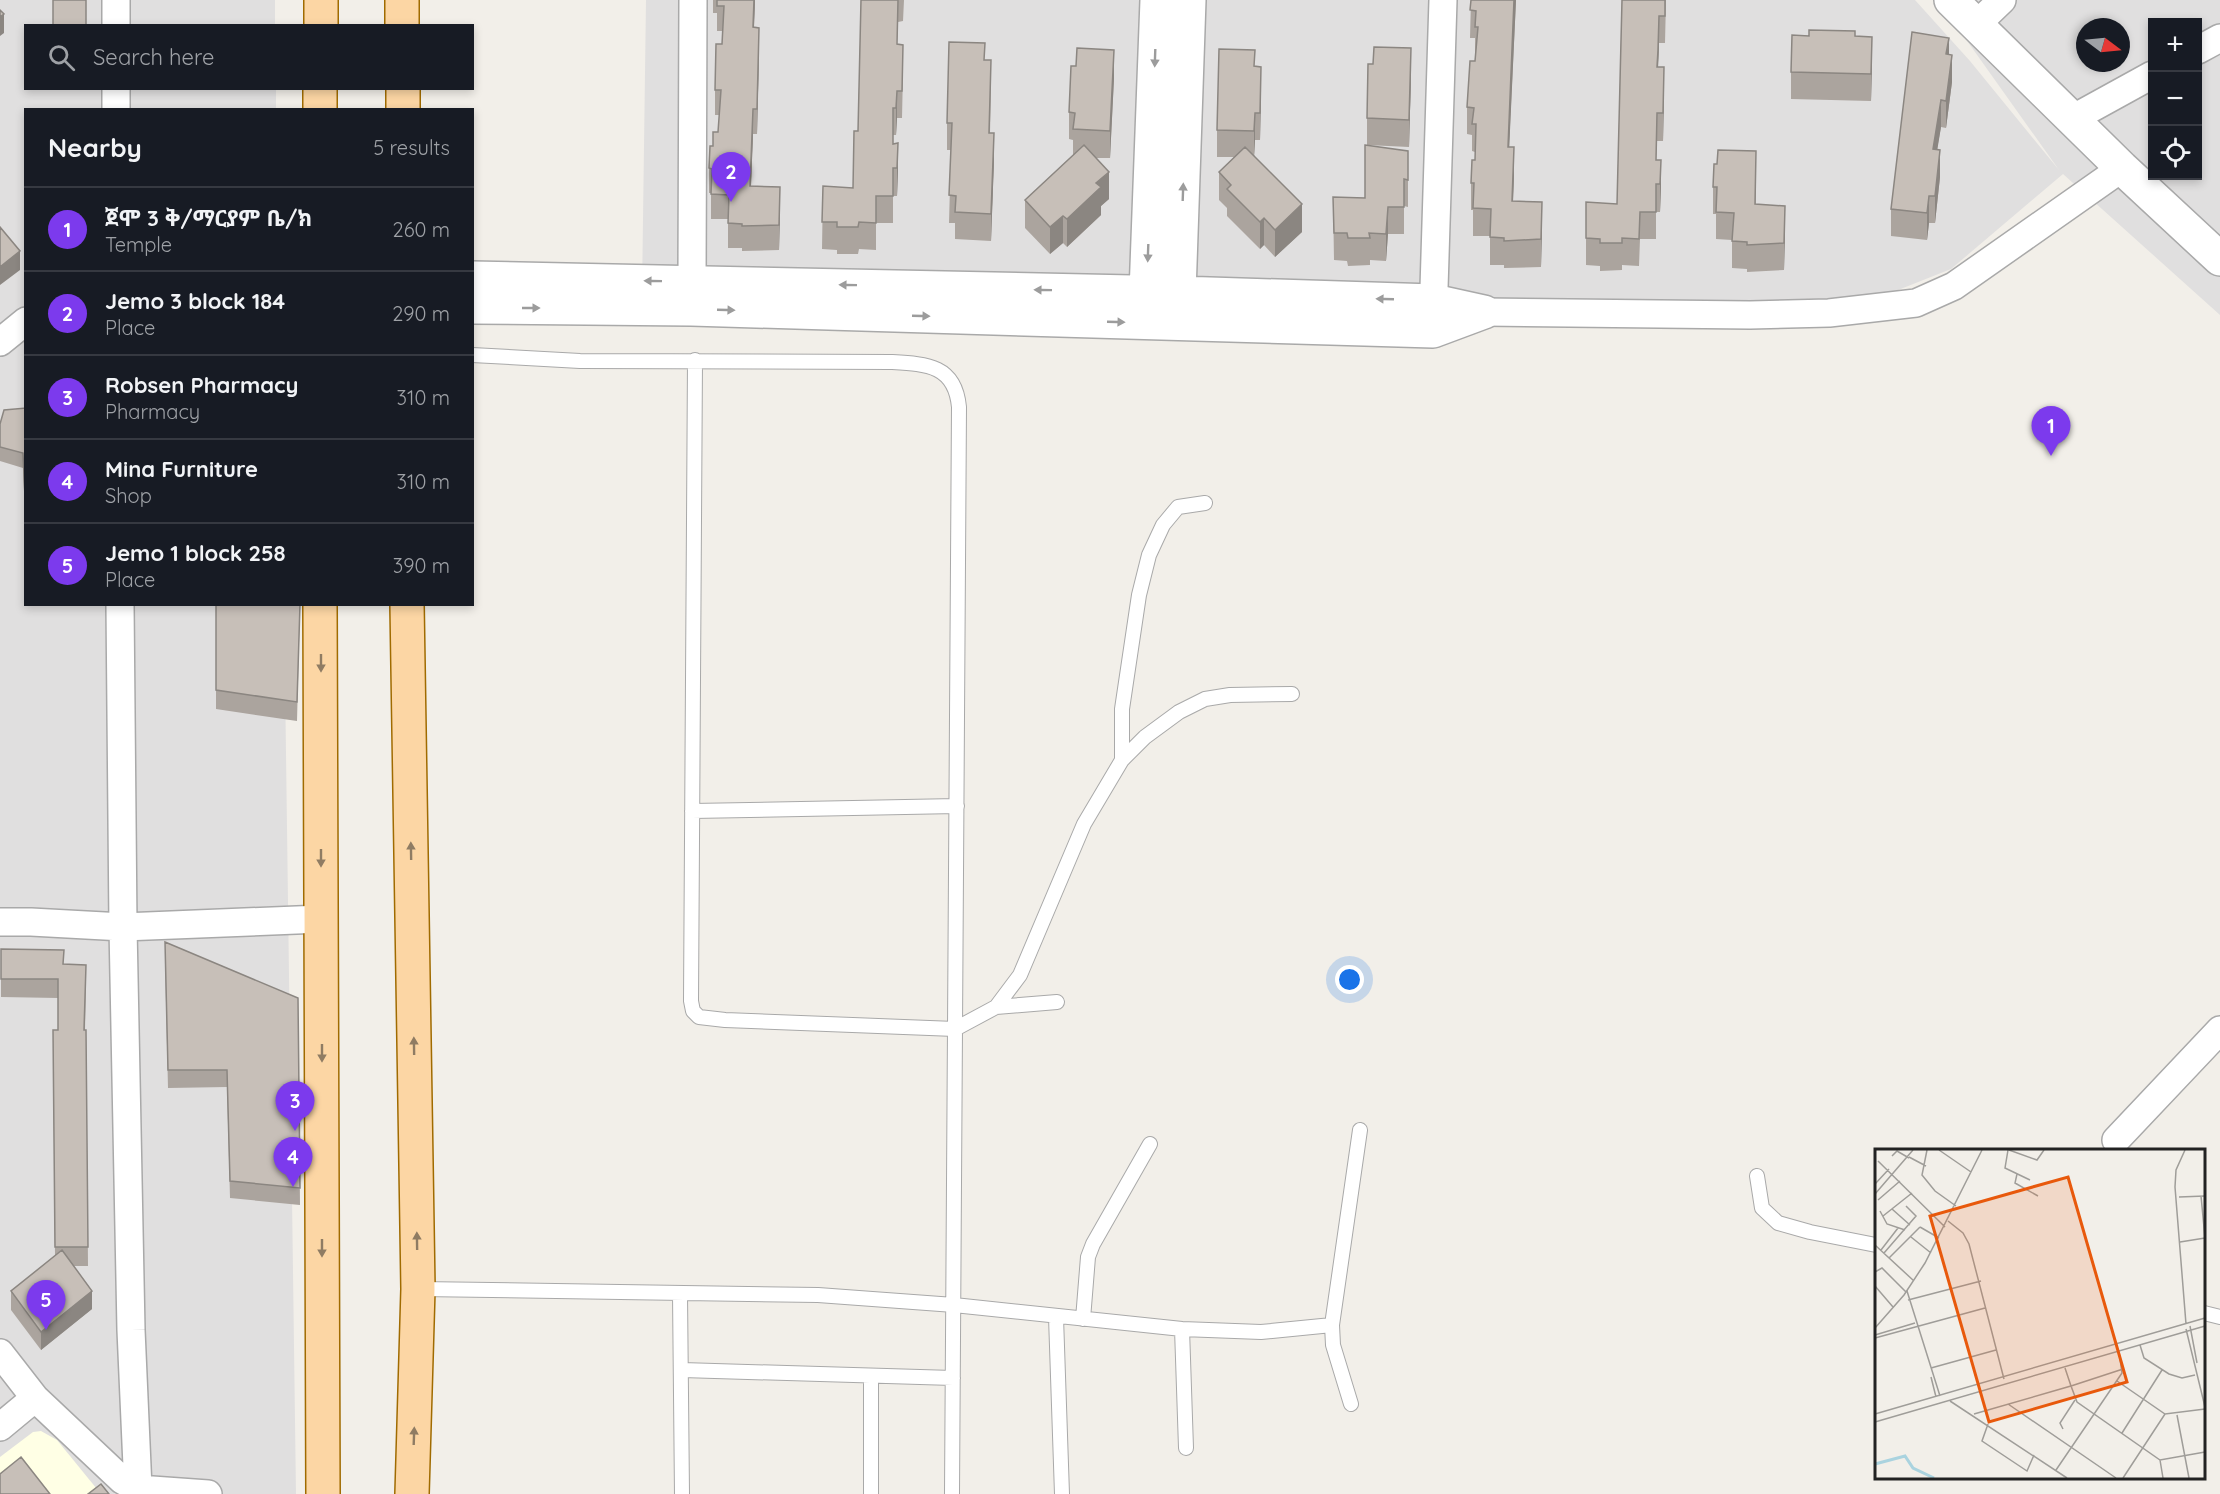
<!DOCTYPE html>
<html lang="en">
<head>
<meta charset="utf-8">
<style>
  body { margin:0; font-family:Quicksand,"Noto Sans Ethiopic",sans-serif; background:#242831; color:#f1f3f6 }
  .controls { position:absolute; right:18px; top:18px; display:grid; overflow:hidden; border-radius:0px; box-shadow:0 3px 9px #0003 }
  .controls button { width:54px; height:54px; display:grid; place-items:center; padding:0; border:0; border-bottom:2px solid #363941; background:#171b24; color:#f1f3f6; font:30px sans-serif }
  .compass { position:absolute; left:2076px; top:18px; width:54px; height:54px; border-radius:50%; background:#171b24; box-shadow:0 3px 9px #0003; rotate:106deg }
  .you { position:absolute; left:1350px; top:980px; width:21px; height:21px; margin:-15px; border:4px solid #fff; border-radius:50%; background:#1a73e8; box-shadow:0 0 0 9px #1a73e833 }
  .badge { display:grid; place-items:center; width:39px; height:39px; border-radius:50%; background:#7c3aed; color:#fff; font-size:20px; font-weight:700 }
  .pin { position:absolute; translate:-50% -50px; filter:drop-shadow(0 2px 3px #0008) }
  .pin::after { content:''; position:absolute; top:32px; width:21px; height:18px; background:inherit; clip-path:polygon(0 0,100% 0,50% 100%) }
  .list { margin:0; padding:0; list-style:none }
  h2 { display:flex; justify-content:space-between; align-items:center; height:78px; margin:0; padding:0 24px; font-size:26px }
  h2 small { font-size:20px; font-weight:400; color:#9ea1a6 }
  .list li { display:grid; grid-template-columns:39px 1fr auto; gap:18px; align-items:center; box-sizing:border-box; height:84px; padding:0 24px; border-top:2px solid #363941 }
  .list b { display:block; font-size:22px; white-space:nowrap }
  .list p { margin:0; font-size:20px; white-space:nowrap; color:#9ea1a6 }
  .list em { font-size:20px; font-style:normal; color:#9ea1a6 }
  .icon { flex:none; width:33px; height:33px; fill:none; stroke:currentColor; stroke-width:2; stroke-linecap:round; stroke-linejoin:round }
  .map { position:relative; flex:none; width:2220px; height:1494px; overflow:hidden }
  .search { position:absolute; background:#171b24; box-shadow:0 3px 9px #0003; left:24px; top:24px; width:450px; height:66px; display:flex; align-items:center; gap:15px; box-sizing:border-box; padding:0 21px; border-radius:0px; color:#9ea1a6; font-size:22px }
  .panel { position:absolute; background:#171b24; box-shadow:0 3px 9px #0003; left:24px; top:108px; width:450px; height:498px; border-radius:0px }
  .map>svg:first-child { display:block }
  .residential { fill:#e0dfdf; fill-rule:evenodd }
  .education { fill:#ffffe5 }
  .lines { fill:none; stroke-linecap:round; stroke-linejoin:round }
  .service-casing { stroke:#a9a9a9; stroke-width:16 }
  .minor-casing { stroke:#a9a9a9; stroke-width:30 }
  .tertiary-casing { stroke:#a9a9a9; stroke-width:36 }
  .primary-casing { stroke:#a06b00; stroke-width:36 }
  .service { stroke:#fff; stroke-width:14 }
  .minor { stroke:#fff; stroke-width:27 }
  .tertiary { stroke:#fff; stroke-width:33 }
  .primary { stroke:#fcd6a4; stroke-width:33 }
  .wall { fill:#aba49e }
  .shaded-wall { fill:#8b8681 }
  .building { fill:#c7bfb8; stroke:#8b8681; stroke-width:1.5 }
  .oneway { fill:#9c9c9c }
  .oneway2 { fill:#8f7c63 }
  .inset-river { fill:none; stroke:#aad3df; stroke-width:3 }
  .inset-road { fill:none; stroke:#9f9d99; stroke-width:1.5 }
  .view { fill:#e8590c; fill-opacity:0.15; stroke:#e8590c; stroke-width:3 }
  .inset-edge { fill:none; stroke:#222; stroke-width:3 }
</style>
</head>
<body>
<div class="map">
<svg width="2220" height="1494" viewBox="0 0 2220 1494">
  <rect width="100%" height="100%" fill="#f2efe9"/>
  <path class="residential" d="M0,0H275V25L26,26V88L276,89V109L26,110V604L284,605L296,1494H0Z
    M646,0H1915L1970,61L2059,170L1938,0H2220V315L2063,174L1951,269L1830,317L642,293ZM2152,22H2198V176H2152ZM2085,27H2121V63H2085Z"/>
  <path class="education" d="M41,1431L57,1440L101,1494H0V1457L33,1432Z"/>
  <g class="lines">
    <defs>
      <path id="service" d="M472,355L580,361L891,362C927,364 955,365 959,407L952,1494
        M695,360L691,1001L693,1011L699,1017L725,1020L955,1029L996,1007L1057,1002
        M1122,760V709L1139,595L1149,555L1163,525L1178,507L1205,503
        M692,811L957,806
        M996,1007L1020,975L1084,824L1122,760L1145,737L1179,712L1205,699L1230,695L1292,694
        M1757,1176L1762,1208L1778,1223L1810,1232L1876,1245
        M419,1289L818,1295L954,1305L1182,1329L1261,1332L1332,1325
        M680,1294L682,1494
        M2204,1313L2220,1317
        M1056,1317L1062,1494
        M1083,1319L1088,1257L1093,1244L1150,1144
        M1182,1329L1186,1448
        M682,1370L953,1378
        M1351,1404L1333,1345L1332,1325L1360,1130
        M871,1494V1376"/>
      <path id="minor" d="M1976,25L2002,0
        M116,26V0
        M2198,50L2220,38
        M116,110V88
        M2072,119L2152,75
        M692,281L693,0
        M1484,312L1750,315L1829,313L1916,303L1954,286L2122,168
        M1433,320L1443,0
        M0,342L26,321
        M0,922H31L123,927L120,604
        M2116,1140L2220,1030
        M0,1353L35,1398L122,1480L138,1489L208,1494
        M0,1427L35,1398
        M138,1489L131,1330L123,927L321,919"/>
      <path id="tertiary" d="M1951,0L2122,168L2220,259
        M472,278L1179,293L1434,301L1484,312
        M1146,293L1157,0
        M1179,293L1189,0
        M472,307L691,309L1433,331L1484,312"/>
      <path id="primary" d="M402,0V26
        M321,26V0
        M403,88V110
        M320,110V88
        M320,604L323,1494
        M407,604L418,1289L412,1494"/>
    </defs>
    <use href="#service" class="service-casing"/>
    <use href="#minor" class="minor-casing"/>
    <use href="#tertiary" class="tertiary-casing"/>
    <use href="#primary" class="primary-casing"/>
    <use href="#service" class="service"/>
    <use href="#minor" class="minor"/>
    <use href="#tertiary" class="tertiary"/>
    <use href="#primary" class="primary"/>
  </g>
  <path class="wall" d="M713,0H755L754,27L759,52L757,134H753L751,186L780,212L779,250L742,251V248H728V219H711V193H709V168L713,146L718,132L720,115H715V90L722,44L723,31H717V13H713Z
    M861,0H904L903,21L898,22L897,44L903,72L902,118H897L896,135H893V144L898,171L897,196H893V223H876V250L859,249L858,254H837V250L822,249L823,186L853,188L858,131Z
    M1471,0H1516L1509,147L1514,175L1513,201L1542,229L1541,267L1504,268V265H1490V236H1473V210H1471V183L1475,160V152L1472,151V135L1467,134V107L1476,54H1475V38H1470Z
    M1622,0H1666L1665,43H1659L1658,67L1664,94L1663,141H1657L1656,160L1661,187L1660,212H1656V239H1640L1639,266L1622,265V270L1600,271V266L1586,265V202L1617,204Z
    M1809,36H1855L1872,64L1871,101L1791,99V72Z
    M1949,54L1952,82L1946,128L1941,127L1937,149L1940,177L1935,223H1929L1927,240L1891,236V209Z
    M985,60L991,87L990,133L994,160L991,241L955,239V223H949L951,150H947V123Z
    M1373,64L1411,75L1409,147L1367,145V118Z
    M1255,66L1261,94L1260,140H1255L1254,155L1302,232L1275,257L1264,245L1260,249L1227,216V208L1219,200V172L1234,157H1217V130Z
    M1114,78L1110,158H1096L1109,199L1101,206V215L1067,247L1063,243L1050,254L1025,228V200L1073,155V140L1069,139V112Z
    M1408,151V207L1404,206V234H1388L1386,261L1370,260V265L1348,266L1347,261L1334,260L1333,197L1365,198Z
    M1756,179L1755,204L1785,233L1784,270L1747,272V269L1732,268V240L1716,239V214H1713V187Z
    M26,408V533L23,468L0,461V424Z
    M216,604H300L297,721L216,709Z
    M1,949L64,964L86,984L85,1030H86L88,1266H73L92,1309L41,1350L11,1310V1291L55,1256L53,1030H58V998L1,997Z
    M165,960L298,998L300,1205L230,1198L227,1087L168,1088Z"/>
  <path class="shaded-wall" d="M754,0H755L753,52V27Z
    M1514,0H1516L1508,174V147Z
    M4,14V33L0,36V17Z
    M1659,16V43L1657,94V67Z
    M759,28V52L757,134V109Z
    M1872,37V64L1871,101V74Z
    M1949,38V65L1946,54Z
    M1411,48V75L1409,147V120Z
    M1114,50V78L1110,158V131Z
    M1952,55V82L1946,128V101Z
    M1261,67V94L1260,140V113Z
    M1664,67V94L1663,141V113Z
    M897,91V118L896,135V108Z
    M1941,100V127L1933,176V149Z
    M753,109V134L750,211V186Z
    M1255,113V140L1254,158V131Z
    M994,133V160L991,241V214Z
    M898,143V171L897,196V168Z
    M1514,147V175L1512,228V201Z
    M1940,150V177L1935,223V196Z
    M1756,151V179L1755,231V204Z
    M1661,160V187L1660,212V184Z
    M1109,172V199L1101,206V215L1067,247V219L1096,183Z
    M780,187V212L779,250V225Z
    M1929,196V223L1927,240V213Z
    M1542,202V229L1541,267V239Z
    M1302,204V232L1275,257V230Z
    M1785,206V233L1784,270V243Z
    M1388,207V234L1386,261V234Z
    M1063,216V243L1050,254V227Z
    M1264,218V245L1260,249V222Z
    M20,251V270L0,285V267Z
    M92,1291V1309L41,1350V1332Z"/>
  <path class="building" d="M53,0H86V26H53Z
    M717,0H754L753,27L759,28L757,109H753L750,186L780,187L779,225L742,226V224L728,223L729,195L711,194L712,169L709,168L710,146H713V132H718L721,90H715L716,44H722L724,6H717Z
    M861,0H898L897,44L903,45L902,91H897L896,108H893V144L898,143L897,168H893V196H876V223L859,222L858,227H837V222H822L823,186L853,188L854,131H858Z
    M1471,0H1514L1508,147H1514L1512,201L1542,202L1541,239L1504,241V238L1490,237L1491,209L1473,208L1474,183H1471L1472,160H1475L1476,124H1472L1474,108L1467,107L1470,61H1475L1478,27H1475L1476,11L1470,10Z
    M1622,0H1665V16H1659L1658,50L1657,67H1664L1663,113H1657L1656,160H1661L1660,184H1656V212H1640L1639,239L1622,238V243H1600V239L1586,238V202L1617,204Z
    M0,10L4,14L0,17Z
    M1809,30L1855,31V36L1872,37L1871,74L1791,72L1792,35L1809,36Z
    M1912,32L1949,38L1946,54L1952,55L1946,101L1941,100L1933,149L1940,150L1935,196H1929L1927,213L1891,209Z
    M949,42L985,43L984,60H991L989,133H994L991,214L955,212L956,196L949,195L952,123H947Z
    M1374,47L1411,48L1409,120L1367,118L1368,64H1373Z
    M1077,48L1114,50L1110,131L1073,129L1075,113L1069,112L1071,66H1076Z
    M1219,49L1255,50L1254,66L1261,67L1260,113H1255L1254,131L1217,130Z
    M1084,145L1109,172L1096,183L1101,187L1067,219L1063,216L1050,227L1025,200Z
    M1365,145L1408,151V180L1404,179V207H1388L1386,234L1369,233L1370,238H1348L1347,233H1334L1333,197L1365,198Z
    M1245,147L1302,204L1275,230L1264,218L1260,222L1227,189L1231,185L1219,172Z
    M1718,150L1756,151L1755,204L1785,206L1784,243L1747,245V242L1732,241L1734,213L1716,212L1717,187H1713L1714,164H1717Z
    M0,227L20,251L0,267Z
    M26,408V519L23,453L0,447V424L4,410Z
    M216,604H300L297,702L216,690Z
    M165,942L298,998L300,1188L230,1181L227,1070H168Z
    M1,949L64,950L63,964L86,965L84,1030H86L88,1247H55L53,1030H58V979H1Z
    M62,1250L92,1291L41,1332L11,1291Z
    M21,1457L50,1494H0V1474Z
    M101,1484L109,1494H88Z"/>
  <defs><path id="oneway-solid" d="M-6-.8H1V-3.2L6.5 0L1 3.2V.8H-6Z" transform="scale(1.5)"/></defs>
  <g class="oneway">
    <use href="#oneway-solid" transform="translate(1155 58) rotate(92)"/>
    <use href="#oneway-solid" transform="translate(1183 192) rotate(-88)"/>
    <use href="#oneway-solid" transform="translate(1148 253) rotate(92)"/>
    <use href="#oneway-solid" transform="translate(653 281) rotate(-179)"/>
    <use href="#oneway-solid" transform="translate(848 285) rotate(-179)"/>
    <use href="#oneway-solid" transform="translate(1043 290) rotate(-179)"/>
    <use href="#oneway-solid" transform="translate(1385 299) rotate(-178)"/>
    <use href="#oneway-solid" transform="translate(531 308)"/>
    <use href="#oneway-solid" transform="translate(726 310) rotate(2)"/>
    <use href="#oneway-solid" transform="translate(921 316) rotate(2)"/>
    <use href="#oneway-solid" transform="translate(1116 322) rotate(2)"/>
  </g>
  <g class="oneway2">
    <use href="#oneway-solid" transform="translate(321 663) rotate(90)"/>
    <use href="#oneway-solid" transform="translate(411 851) rotate(-91)"/>
    <use href="#oneway-solid" transform="translate(321 858) rotate(90)"/>
    <use href="#oneway-solid" transform="translate(414 1046) rotate(-91)"/>
    <use href="#oneway-solid" transform="translate(322 1053) rotate(90)"/>
    <use href="#oneway-solid" transform="translate(417 1241) rotate(-91)"/>
    <use href="#oneway-solid" transform="translate(322 1248) rotate(90)"/>
    <use href="#oneway-solid" transform="translate(414 1436) rotate(-88)"/>
  </g>
  <g transform="translate(1875 1149)">
    <rect width="330" height="330" fill="#f2efe9"/>
    <path class="inset-river" d="M0,315L30,307L38,319L59,329"/>
    <path class="inset-road" d="M52,1L47,26L60,42L81,57M64,1L96,23M133,1L130,19L155,31M134,1L162,11L169,1M310,1L301,21L300,38L311,175M17,7L22,2L34,9M34,8L51,17M3,12L70,78M142,25L140,34L163,47M0,35L14,20M0,45L38,1M326,47L330,89M304,48L330,47M3,51L25,32M17,60L35,76M5,62L12,75L30,81M8,67L37,44M73,72L88,84L94,95L129,230M45,78L64,89M36,88L56,104M305,93L330,89M0,96L39,132M6,101L23,79M9,104L41,67L31,57M14,109L45,78M0,123L7,119L31,143M0,137L18,158M32,142L65,247M33,151L106,132M315,177L322,214M0,179L29,146L50,114L107,1M311,180L330,258M0,186L40,174M0,189L110,159M265,196L269,209L294,225L307,229L320,226M56,219L121,201M190,219L196,237L248,220M56,228L61,248M242,232L290,265L330,260M75,252L192,329M133,255L241,329M0,265L330,169M99,265L196,237L202,253L285,311L330,303M302,266L314,329M0,273L330,177M113,275L107,292L152,322L159,306M188,280L185,274L200,251M247,284L287,221M285,311L288,329M181,321L247,224L244,203M248,329L290,265"/>
    <path class="view" d="M193,28L252,233L114,273L55,67Z"/>
    <rect width="330" height="330" class="inset-edge"/>
  </g>
</svg>
<div class="controls">
<button>+</button>
<button>−</button>
<button><svg class="icon" aria-label="locate" viewBox="0 0 24 24"><circle cx="12" cy="12" r="6"/><path d="M12 2v4M12 18v4M2 12h4M18 12h4"/></svg></button>
</div>
<svg class="compass" viewBox="-18 -18 36 36"><path d="M0-13l5 13h-10z" fill="#e53935"/><path d="M0 13l5-13h-10z" fill="#9ea1a6"/></svg>
<div class="you"></div>
<div class="pin badge" style="left:2051px;top:456px">1</div>
<div class="pin badge" style="left:731px;top:202px">2</div>
<div class="pin badge" style="left:295px;top:1131px">3</div>
<div class="pin badge" style="left:293px;top:1187px">4</div>
<div class="pin badge" style="left:46px;top:1330px">5</div>
<div class="search"><svg class="icon" aria-label="search" viewBox="0 0 24 24"><circle cx="10" cy="10" r="6"/><path d="M15 15l6 6"/></svg>Search here</div>
<section class="panel">
<h2>Nearby<small>5 results</small></h2>
<ul class="list">
<li><span class="badge">1</span><div><b>ጀሞ 3 ቅ/ማርያም ቤ/ክ</b><p>Temple</p></div><em>260 m</em></li>
<li><span class="badge">2</span><div><b>Jemo 3 block 184</b><p>Place</p></div><em>290 m</em></li>
<li><span class="badge">3</span><div><b>Robsen Pharmacy</b><p>Pharmacy</p></div><em>310 m</em></li>
<li><span class="badge">4</span><div><b>Mina Furniture</b><p>Shop</p></div><em>310 m</em></li>
<li><span class="badge">5</span><div><b>Jemo 1 block 258</b><p>Place</p></div><em>390 m</em></li>
</ul>
</section>
</div>
</body>
</html>
